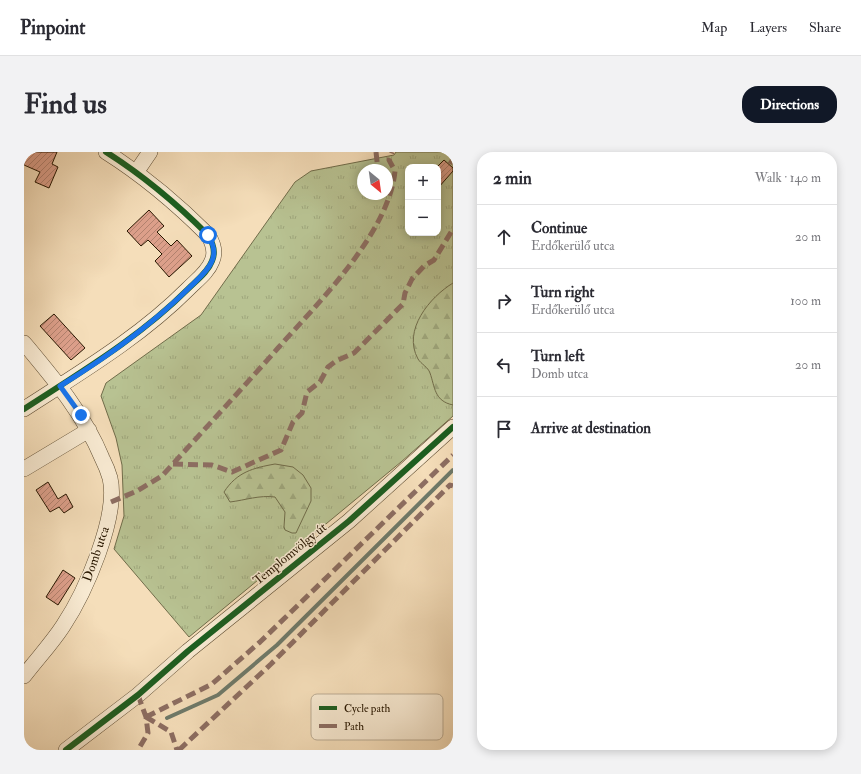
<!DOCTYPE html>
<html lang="en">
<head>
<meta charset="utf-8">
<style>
  body { margin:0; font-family:"IM FELL Double Pica",serif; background:#f2f2f3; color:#2b2b33 }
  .controls { position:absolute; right:12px; top:12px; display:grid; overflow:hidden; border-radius:8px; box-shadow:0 2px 10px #0003 }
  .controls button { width:36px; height:36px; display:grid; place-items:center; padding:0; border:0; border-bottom:1px solid #e1e1e2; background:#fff; color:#2b2b33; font:20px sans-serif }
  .compass { position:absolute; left:333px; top:12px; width:36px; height:36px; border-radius:50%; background:#fff; box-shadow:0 2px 10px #0003; rotate:151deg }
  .stop { position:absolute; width:12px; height:12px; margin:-9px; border:3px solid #1a73e8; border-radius:50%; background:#fff }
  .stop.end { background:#1a73e8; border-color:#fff; box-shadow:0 1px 4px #0008 }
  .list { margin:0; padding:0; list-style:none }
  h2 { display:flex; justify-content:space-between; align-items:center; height:52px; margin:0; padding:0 16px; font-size:17px }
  h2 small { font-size:13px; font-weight:400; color:#7c7c81 }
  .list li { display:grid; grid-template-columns:26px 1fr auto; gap:12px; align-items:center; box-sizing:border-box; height:64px; padding:0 16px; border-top:1px solid #e1e1e2 }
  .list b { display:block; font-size:15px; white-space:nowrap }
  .list p { margin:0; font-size:13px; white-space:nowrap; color:#7c7c81 }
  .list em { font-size:13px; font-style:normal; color:#7c7c81 }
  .icon { flex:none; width:22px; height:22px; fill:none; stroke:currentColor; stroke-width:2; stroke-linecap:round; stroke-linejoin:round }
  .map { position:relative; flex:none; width:429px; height:598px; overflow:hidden; border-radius:16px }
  header { display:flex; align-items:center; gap:24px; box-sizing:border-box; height:56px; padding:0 20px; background:#fff; border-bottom:1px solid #e1e1e2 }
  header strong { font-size:19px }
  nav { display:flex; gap:22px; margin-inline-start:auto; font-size:14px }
  .intro { display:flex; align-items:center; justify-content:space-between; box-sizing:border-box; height:96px; padding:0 24px }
  h1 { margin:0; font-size:28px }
  .button { padding:10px 18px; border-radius:16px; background:#111827; color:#fff; font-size:14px; font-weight:700 }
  main { display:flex; gap:24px; padding:0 24px }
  aside { flex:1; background:#fff; border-radius:16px; box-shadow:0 2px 10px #0003 }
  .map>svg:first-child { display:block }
  .grass { fill:url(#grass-tufts); stroke:#706c4a; fill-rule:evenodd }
  .forest { fill:url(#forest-firs); stroke:#706c4a }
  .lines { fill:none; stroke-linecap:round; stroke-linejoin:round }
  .stream { stroke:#6e7a6a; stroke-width:4 }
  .building { fill:url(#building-hatch); stroke:#281701 }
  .minor-casing { stroke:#5b492f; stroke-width:16 }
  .minor { stroke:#f8ead2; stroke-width:15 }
  .quiet { stroke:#8d6e63; stroke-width:5; stroke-dasharray:10 5; stroke-linecap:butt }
  .cycleway-casing { stroke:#f8ead2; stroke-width:8 }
  .cycleway { stroke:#1b5e20; stroke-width:6 }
  .route { stroke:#1a73e8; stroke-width:5 }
  .labels { text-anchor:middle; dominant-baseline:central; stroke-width:3; stroke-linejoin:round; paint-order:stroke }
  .street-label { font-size:13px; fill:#281701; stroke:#f8ead2 }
  .key { fill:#f8ead2; stroke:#baab93; stroke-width:1 }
  .key-label { font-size:11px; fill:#281701 }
</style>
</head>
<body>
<header>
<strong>Pinpoint</strong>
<nav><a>Map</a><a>Layers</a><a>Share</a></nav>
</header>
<div class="intro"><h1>Find us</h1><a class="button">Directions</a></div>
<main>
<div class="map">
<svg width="429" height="598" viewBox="0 0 429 598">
  <defs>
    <pattern id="grass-tufts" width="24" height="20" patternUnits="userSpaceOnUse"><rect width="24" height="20" fill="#b8c292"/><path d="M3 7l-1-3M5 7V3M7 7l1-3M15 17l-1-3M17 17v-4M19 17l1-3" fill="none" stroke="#9ea67c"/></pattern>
    <pattern id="forest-firs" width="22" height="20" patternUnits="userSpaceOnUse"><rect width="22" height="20" fill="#b8c292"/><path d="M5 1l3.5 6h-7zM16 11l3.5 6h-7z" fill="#9ea67c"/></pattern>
    <pattern id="building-hatch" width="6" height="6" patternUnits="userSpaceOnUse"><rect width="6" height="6" fill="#dc9f8a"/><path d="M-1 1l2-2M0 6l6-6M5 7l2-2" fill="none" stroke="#b2816e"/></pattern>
  </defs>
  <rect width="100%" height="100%" fill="#f5deba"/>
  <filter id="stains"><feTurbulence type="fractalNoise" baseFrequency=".005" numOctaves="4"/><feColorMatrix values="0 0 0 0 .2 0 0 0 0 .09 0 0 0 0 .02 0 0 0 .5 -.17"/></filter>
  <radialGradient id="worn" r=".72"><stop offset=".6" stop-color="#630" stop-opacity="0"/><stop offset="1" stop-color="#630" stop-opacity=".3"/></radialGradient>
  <path class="grass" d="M372,0H429V264L377,310L165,485L90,397L100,364L98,313L92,286L77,244L82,231L177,163L271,30L287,19L370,3ZM384,15H414V81H384ZM339,18H363V42H339Z"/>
  <path class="forest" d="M429,131V253C410,249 411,235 406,221C404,215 397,212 394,207C378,178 406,145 429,131Z
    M251,312L269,315L279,323L287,336V349L272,381H268L261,378L260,375L261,360L251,345C235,343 222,348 206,350L200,340C213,320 229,316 251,312Z"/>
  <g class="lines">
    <path class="stream" d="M143,566L194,543L253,493L429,318"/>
  </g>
  <path class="building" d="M0,0H33L28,12L34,15L25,36L11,30L16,20L0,13Z
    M420,8L429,16V19L414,36V14Z
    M125,58L140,74L133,80L147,94L153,88L168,104L145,125L131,109L138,102L124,88L117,94L103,79Z
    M30,162L61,196L47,208L16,174Z
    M24,330L34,347L42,342L49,355L40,361L35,355L26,360L12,338Z
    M39,418L51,426L34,453L22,445Z"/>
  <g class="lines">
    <defs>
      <path id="minor" d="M113,19L126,0
        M0,191C30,227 60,262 78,306C81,312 84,319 86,326C95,364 61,441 39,474C28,491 13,507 0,524
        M0,257C57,220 116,185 164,137C173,128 184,120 188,109C192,100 189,91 184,83C153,52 120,24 82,0
        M0,317L65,278
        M42,598L114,543L164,499L325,369L429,275"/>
    </defs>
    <use href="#minor" class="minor-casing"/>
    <use href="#minor" class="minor"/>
    <path class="quiet" d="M352,0L354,18
      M426,12L429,7
      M149,312L188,313L208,320L257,298L269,270L278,261L283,240L296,230L304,215L312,209L330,201L379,152L381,141L388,127L400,114L410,108L429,77
      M87,350L113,339L138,324C177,281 216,239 254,196C294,151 365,81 371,19L365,8L368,0
      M114,543L122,565L124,581L114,598
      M122,565L188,532L236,490L429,303
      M122,565L147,580L153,598
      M155,598L247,512L426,333L429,334"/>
    <defs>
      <path id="cycleway" d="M0,257C57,220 116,185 164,137C173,128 184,120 188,109C192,100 189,91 184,83C153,52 120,24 82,0
        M42,598L114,543L164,499L325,369L429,275"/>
    </defs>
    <use href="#cycleway" class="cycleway-casing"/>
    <use href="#cycleway" class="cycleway"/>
  </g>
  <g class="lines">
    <path class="route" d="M57,263L36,234C83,205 128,173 167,134C174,127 184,119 188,109C192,100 189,91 184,83"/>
  </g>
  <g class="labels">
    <g class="street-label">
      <text transform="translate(72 402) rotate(-71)">Domb utca</text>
      <text transform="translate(266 402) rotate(-39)">Templomvölgy út</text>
    </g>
  </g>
  <rect x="287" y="542" width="132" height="46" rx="6" class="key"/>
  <rect x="295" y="554" width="18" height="4" fill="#1b5e20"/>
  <rect x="295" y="572" width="18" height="4" fill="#8d6e63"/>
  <g class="key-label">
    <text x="320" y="560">Cycle path</text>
    <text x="320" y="578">Path</text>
  </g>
  <rect width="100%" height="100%" filter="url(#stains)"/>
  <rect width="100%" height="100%" fill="url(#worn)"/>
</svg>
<div class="controls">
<button>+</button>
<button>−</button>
</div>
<svg class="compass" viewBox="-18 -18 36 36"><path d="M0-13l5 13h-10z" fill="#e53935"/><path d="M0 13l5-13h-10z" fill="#7c7c81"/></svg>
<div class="stop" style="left:184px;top:83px"></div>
<div class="stop end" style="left:57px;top:263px"></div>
</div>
<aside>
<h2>2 min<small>Walk · 140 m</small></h2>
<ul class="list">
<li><svg class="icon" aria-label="ahead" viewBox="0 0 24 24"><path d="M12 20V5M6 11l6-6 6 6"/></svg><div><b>Continue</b><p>Erdőkerülő utca</p></div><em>20 m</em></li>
<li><svg class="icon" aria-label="right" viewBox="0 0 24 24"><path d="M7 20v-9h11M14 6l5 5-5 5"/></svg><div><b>Turn right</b><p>Erdőkerülő utca</p></div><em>100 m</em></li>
<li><svg class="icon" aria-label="left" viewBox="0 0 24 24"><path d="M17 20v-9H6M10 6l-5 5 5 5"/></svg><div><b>Turn left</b><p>Domb utca</p></div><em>20 m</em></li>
<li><svg class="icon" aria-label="arrive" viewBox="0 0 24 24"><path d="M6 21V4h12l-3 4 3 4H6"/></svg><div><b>Arrive at destination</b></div></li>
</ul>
</aside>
</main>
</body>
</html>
